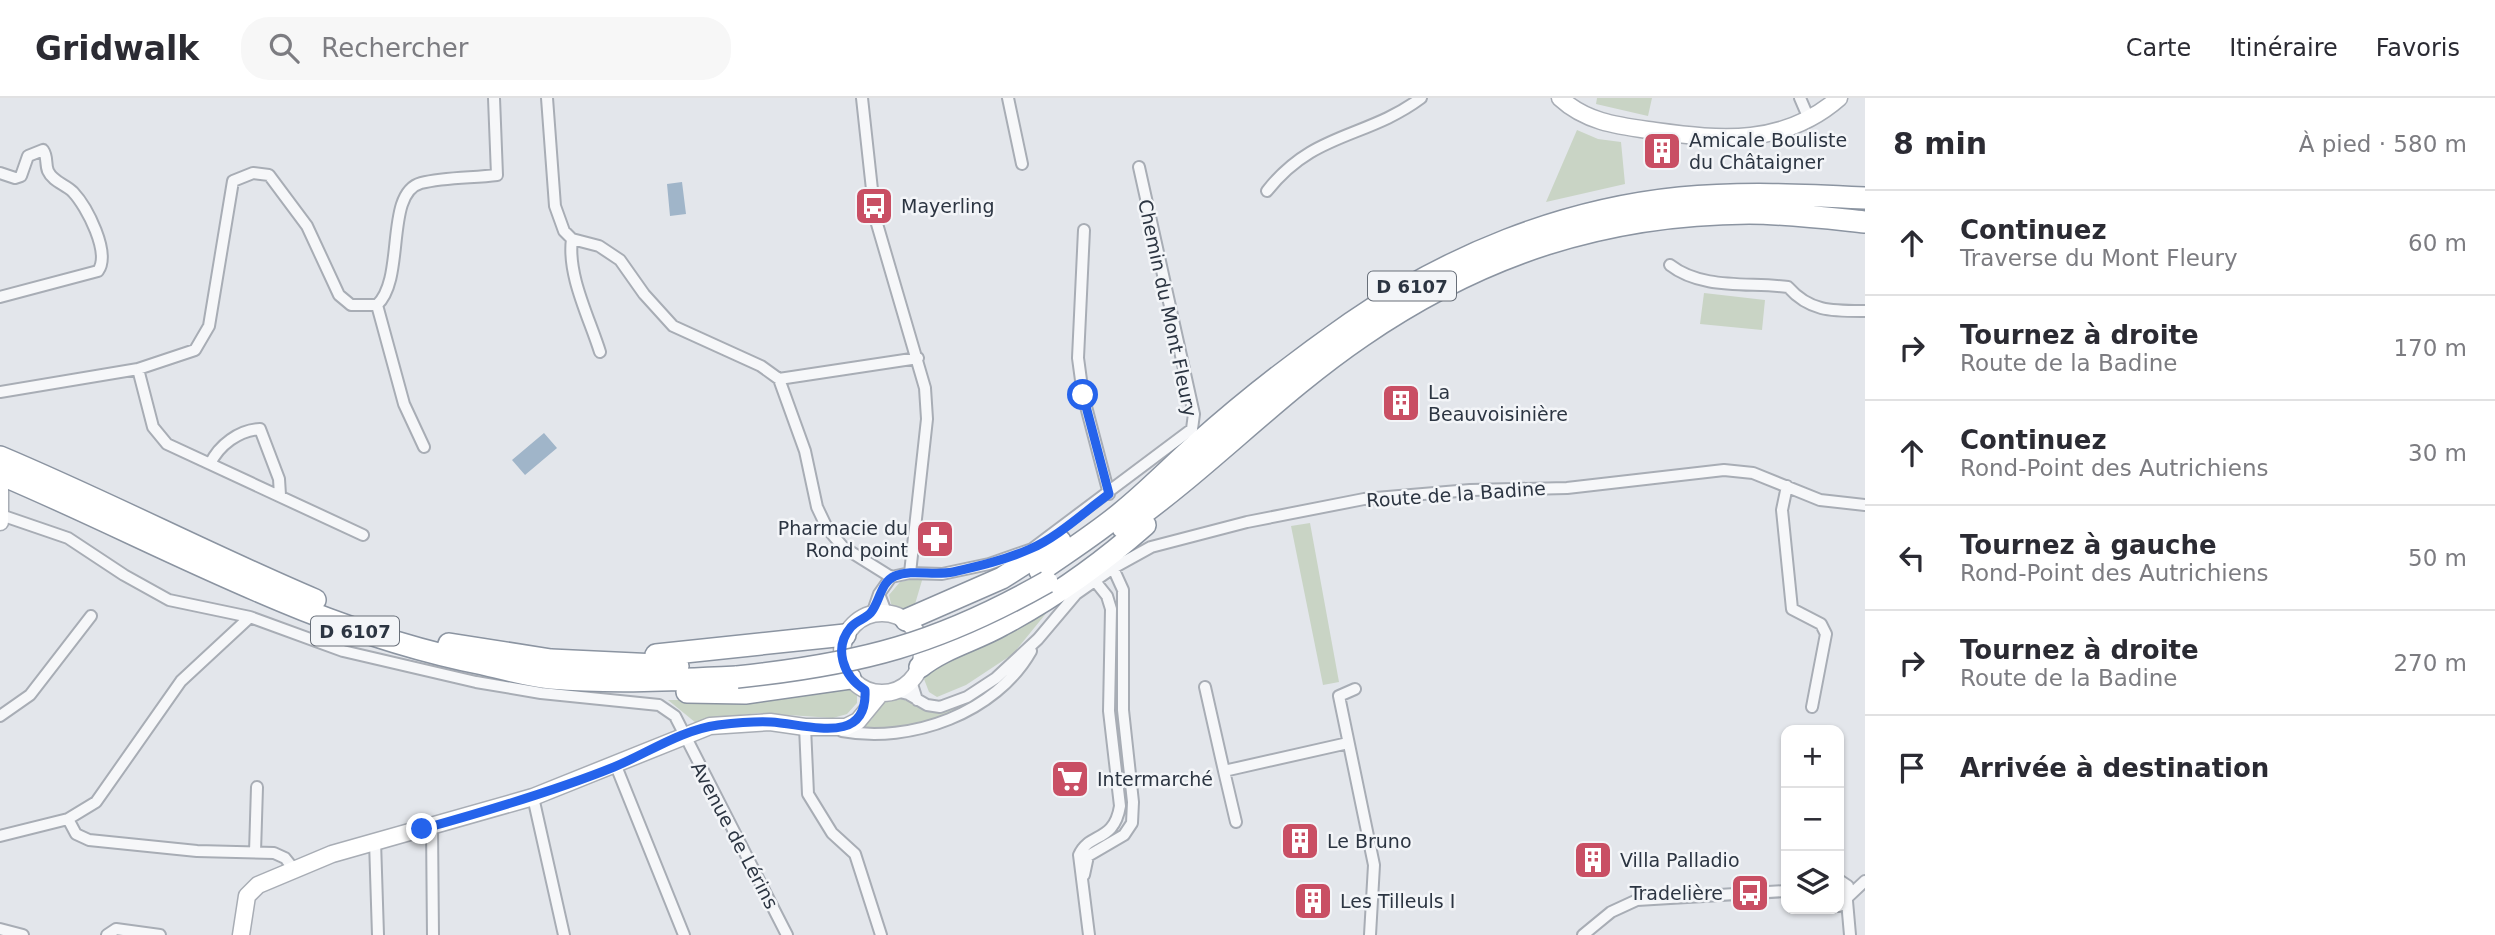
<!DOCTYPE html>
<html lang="fr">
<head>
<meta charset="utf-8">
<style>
  body { margin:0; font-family:"DejaVu Sans",sans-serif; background:#f7f7f7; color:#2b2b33 }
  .controls { position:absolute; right:21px; bottom:21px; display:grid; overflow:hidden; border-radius:14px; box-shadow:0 2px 5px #0004 }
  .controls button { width:63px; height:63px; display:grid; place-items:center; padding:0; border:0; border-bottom:2px solid #e1e1e2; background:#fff; color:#2b2b33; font:35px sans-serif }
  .stop { position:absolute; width:21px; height:21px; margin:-16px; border:5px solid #2563eb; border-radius:50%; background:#fff }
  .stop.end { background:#2563eb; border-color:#fff; box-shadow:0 2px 7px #0008 }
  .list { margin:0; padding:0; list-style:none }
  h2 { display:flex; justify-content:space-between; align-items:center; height:91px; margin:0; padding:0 28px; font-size:30px }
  h2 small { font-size:23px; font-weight:400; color:#7c7c81 }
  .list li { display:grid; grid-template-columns:46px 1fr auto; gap:21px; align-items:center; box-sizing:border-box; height:105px; padding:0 28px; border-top:2px solid #e1e1e2 }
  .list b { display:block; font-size:26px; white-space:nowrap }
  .list p { margin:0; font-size:23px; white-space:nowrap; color:#7c7c81 }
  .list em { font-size:23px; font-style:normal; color:#7c7c81 }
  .icon { flex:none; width:38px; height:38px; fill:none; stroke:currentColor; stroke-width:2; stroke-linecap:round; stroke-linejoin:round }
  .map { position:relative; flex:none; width:1865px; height:837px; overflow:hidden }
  header { display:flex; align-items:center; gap:42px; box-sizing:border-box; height:98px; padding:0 35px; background:#fff; border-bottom:2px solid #e1e1e2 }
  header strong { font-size:33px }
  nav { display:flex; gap:38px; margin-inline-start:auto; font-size:24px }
  .search { width:490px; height:63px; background:#f7f7f7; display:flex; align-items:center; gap:18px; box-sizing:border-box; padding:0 24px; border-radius:28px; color:#7c7c81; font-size:26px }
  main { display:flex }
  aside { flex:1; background:#fff }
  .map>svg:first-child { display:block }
  .green { fill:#c9d4c5 }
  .water { fill:#a0b5c9 }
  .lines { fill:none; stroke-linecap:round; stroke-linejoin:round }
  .street-casing { stroke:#a8adb5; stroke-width:14 }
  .secondary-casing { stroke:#a8adb5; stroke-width:19 }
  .highway-casing { stroke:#8b94a1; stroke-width:24 }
  .street { stroke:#f6f7f9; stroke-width:10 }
  .secondary { stroke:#fff; stroke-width:16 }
  .highway { stroke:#fff; stroke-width:21 }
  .highway-bridge-casing { stroke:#8b94a1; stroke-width:24; stroke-linecap:butt }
  .highway-bridge { stroke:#fff; stroke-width:21 }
  .route { stroke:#2563eb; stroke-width:9 }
  .labels { text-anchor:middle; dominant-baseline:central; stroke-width:5; stroke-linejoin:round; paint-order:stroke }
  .shield { fill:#f3f5f8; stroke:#686f79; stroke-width:2 }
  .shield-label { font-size:18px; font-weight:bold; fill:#2c3542 }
  .poi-label { font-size:19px; fill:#2c3542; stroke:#f3f5f8; text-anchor:start }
  .street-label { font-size:19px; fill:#2c3542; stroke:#f3f5f8 }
</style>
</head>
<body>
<header>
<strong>Gridwalk</strong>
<div class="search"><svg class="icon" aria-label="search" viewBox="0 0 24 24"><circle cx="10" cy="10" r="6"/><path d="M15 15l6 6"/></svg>Rechercher</div>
<nav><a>Carte</a><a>Itinéraire</a><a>Favoris</a></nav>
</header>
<main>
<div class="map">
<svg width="1865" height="837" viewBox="0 0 1865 837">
  <rect width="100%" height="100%" fill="#e3e6eb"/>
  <path class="green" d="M1597,0H1652L1648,18L1596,6Z
    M1577,32L1598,41L1621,44L1625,86L1546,104Z
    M1704,195L1765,202L1762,232L1700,226Z
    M1310,425L1339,584L1323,587L1291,428Z
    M923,479L913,513H901L891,506L889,497L900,484Z
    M1057,502L1013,556L966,587L937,599L929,594L924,581L932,568Z
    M842,589L857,595V605L847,616L833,620L760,615L719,619L696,625L668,602H713Z
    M897,599C935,613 930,619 972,604C936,625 902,631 860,631L872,621L884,600Z"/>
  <path class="water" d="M682,84L686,116L670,118L667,86Z
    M544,335L557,350L525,377L512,362Z"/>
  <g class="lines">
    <defs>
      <path id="street" d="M547,0L555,108L564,133L572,141L599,148L620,162L644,196L673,228L761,268L779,281L805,353L817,409L827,430L843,449L891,479
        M862,0L875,119L925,290L927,321L910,475
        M1008,0L1022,66
        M1800,0L1809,21
        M0,75L15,80L21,78L28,58L43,52C48,59 45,66 48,73C53,84 65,86 73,94C87,109 111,155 98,173L0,199
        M1267,93C1314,33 1366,41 1421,0
        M1084,132L1078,260L1083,297L1109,396
        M572,141C567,177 589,219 600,254
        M1670,167C1702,192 1749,184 1788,189C1810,214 1833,213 1865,213
        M377,207L404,306L424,349
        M138,271L153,329L167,346L363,437
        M779,281L918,260
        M0,294L138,271L195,252L209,228L233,83L253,75L269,77L307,128L339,197L351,207H377C406,180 384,95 421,85C445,79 473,80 497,77L494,0
        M210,366C219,347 239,332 260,331L279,381L280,397
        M1787,388L1782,412L1792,511L1821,526L1826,536L1812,609
        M1,417L68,440L124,477L169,502L250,519
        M879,496L886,514
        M872,516L879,496L891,479L910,475L942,476L989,466L1032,451L1192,331L1194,316L1139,69
        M911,583L917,602
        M1205,589L1224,673L1348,645
        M1355,591L1339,598L1374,767L1370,837
        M895,593L908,596L927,607L940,609L967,599L996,580L1038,541L1076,496L1113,470L1151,449L1247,424L1364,401L1470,392L1567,390L1724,372L1753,375L1820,402L1865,407
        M0,618L30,597L91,518
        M805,629L808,696L832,735L855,756L881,837
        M842,633C911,646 996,615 1031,553
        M616,668L684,837
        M1224,673L1236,724
        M533,699L564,837
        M68,721L76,736L89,742L197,753L274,755L285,760L293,770
        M432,728L433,837
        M0,738L68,721L96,704L181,583L250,519L343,553L476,584L541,595L659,607L675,618L787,837
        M375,743L378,837
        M255,754L257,689
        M1084,777L1088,758L1124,737L1132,725L1133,704L1123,612V492L1113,470
        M1839,782L1848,788L1847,803L1839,808
        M1849,798L1865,783
        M1847,803L1850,837
        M0,831L23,837
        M107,837L116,831L160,837
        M1089,837L1079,757C1089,734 1114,745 1120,708L1109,613L1111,511L1107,498L1095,483
        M1583,837L1611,814L1637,802L1786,793"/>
      <path id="secondary" d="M1560,0C1587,25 1620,28 1655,33C1721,42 1784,48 1839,0
        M0,378V424
        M842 555a40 40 0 1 1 80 0a40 40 0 1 1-80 0Z
        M241,837L247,798L258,787L332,756L533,699L710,628L770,624L805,629H846L858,623L881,595"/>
      <path id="highway" d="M0,359C107,404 209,457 315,502
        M0,376C161,444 309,532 483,566C505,571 528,578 551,580C612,585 675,582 737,579
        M1123,430C1207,371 1278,295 1362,238C1482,156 1604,116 1749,115C1787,115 1827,120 1865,124
        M1040,473C1067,454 1097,435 1122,414C1148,393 1172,368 1197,346C1245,303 1298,262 1351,225C1449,158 1561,112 1680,100C1741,94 1804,97 1865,100
        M906,522L1002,480L1060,443
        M449,546L551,562L678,568
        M656,557L845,537
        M920,569C943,550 976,542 1002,527C1053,500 1102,465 1145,427
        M687,594L745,595L850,580"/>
    </defs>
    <use href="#street" class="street-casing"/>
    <use href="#secondary" class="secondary-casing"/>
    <use href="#highway" class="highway-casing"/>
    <use href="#street" class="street"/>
    <use href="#secondary" class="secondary"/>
    <use href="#highway" class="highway"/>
    <defs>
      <path id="highway-bridge" d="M737,579C861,566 938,546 1047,484"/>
    </defs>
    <use href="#highway-bridge" class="highway-bridge-casing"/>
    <use href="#highway-bridge" class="highway-bridge"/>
  </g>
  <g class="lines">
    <path class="route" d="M422,731C487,713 552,694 614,669C648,655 681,632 718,627C735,625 753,623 771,624C807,626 868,649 865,592C843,578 833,550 851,529C857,522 868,520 872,513C880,502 881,484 895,478C912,471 934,478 953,474C979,468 1005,462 1030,451C1058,439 1084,414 1109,396L1083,297"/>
  </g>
  <defs>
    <symbol id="building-square" viewBox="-11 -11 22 22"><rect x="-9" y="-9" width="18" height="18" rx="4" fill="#c94f64" stroke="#f3f5f8"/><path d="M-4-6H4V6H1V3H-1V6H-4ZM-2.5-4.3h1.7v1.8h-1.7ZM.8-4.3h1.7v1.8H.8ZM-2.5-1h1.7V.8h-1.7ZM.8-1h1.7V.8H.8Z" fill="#fff"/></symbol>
    <symbol id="bus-square" viewBox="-11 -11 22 22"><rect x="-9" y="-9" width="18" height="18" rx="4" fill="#c94f64" stroke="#f3f5f8"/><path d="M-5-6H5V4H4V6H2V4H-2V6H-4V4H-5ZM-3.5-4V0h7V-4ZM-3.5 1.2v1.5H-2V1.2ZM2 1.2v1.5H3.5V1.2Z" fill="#fff"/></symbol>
    <symbol id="pharmacy-square" viewBox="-11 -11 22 22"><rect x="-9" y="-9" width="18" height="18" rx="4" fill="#c94f64" stroke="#f3f5f8"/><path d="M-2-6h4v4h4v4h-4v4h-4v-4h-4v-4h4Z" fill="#fff"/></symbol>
    <symbol id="supermarket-square" viewBox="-11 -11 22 22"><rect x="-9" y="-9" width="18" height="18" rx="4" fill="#c94f64" stroke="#f3f5f8"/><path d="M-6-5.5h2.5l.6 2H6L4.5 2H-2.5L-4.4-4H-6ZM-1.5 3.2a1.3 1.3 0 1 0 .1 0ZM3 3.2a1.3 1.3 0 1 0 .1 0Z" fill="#fff"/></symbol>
  </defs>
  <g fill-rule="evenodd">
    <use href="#building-square" x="1640" y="31" width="44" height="44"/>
    <use href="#bus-square" x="852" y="86" width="44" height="44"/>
    <use href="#building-square" x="1379" y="283" width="44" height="44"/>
    <use href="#pharmacy-square" x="913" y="419" width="44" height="44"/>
    <use href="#supermarket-square" x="1048" y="659" width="44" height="44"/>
    <use href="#building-square" x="1278" y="721" width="44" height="44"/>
    <use href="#building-square" x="1571" y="740" width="44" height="44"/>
    <use href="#bus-square" x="1728" y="773" width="44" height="44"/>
    <use href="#building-square" x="1291" y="781" width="44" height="44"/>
  </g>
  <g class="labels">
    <g class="shield">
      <rect x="1368" y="173.5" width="88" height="29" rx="5"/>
      <rect x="311" y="518.5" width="88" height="29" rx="5"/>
    </g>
    <g class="shield-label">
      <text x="1412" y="188">D 6107</text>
      <text x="355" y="533">D 6107</text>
    </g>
    <g class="poi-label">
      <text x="1689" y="42">Amicale Bouliste<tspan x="1689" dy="22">du Châtaigner</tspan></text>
      <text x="901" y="108">Mayerling</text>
      <text x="1428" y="294">La<tspan x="1428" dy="22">Beauvoisinière</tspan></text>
      <text x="908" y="430" text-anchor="end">Pharmacie du<tspan x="908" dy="22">Rond point</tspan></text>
      <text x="1097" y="681">Intermarché</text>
      <text x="1327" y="743">Le Bruno</text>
      <text x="1620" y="762">Villa Palladio</text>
      <text x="1723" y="795" text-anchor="end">Tradelière</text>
      <text x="1340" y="803">Les Tilleuls I</text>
    </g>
    <g class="street-label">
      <text transform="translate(1168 210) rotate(78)">Chemin du Mont Fleury</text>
      <text transform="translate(1456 396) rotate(-4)">Route de la Badine</text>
      <text transform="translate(735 737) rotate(62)">Avenue de Lérins</text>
    </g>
  </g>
</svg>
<div class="controls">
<button>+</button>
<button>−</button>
<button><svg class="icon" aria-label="layers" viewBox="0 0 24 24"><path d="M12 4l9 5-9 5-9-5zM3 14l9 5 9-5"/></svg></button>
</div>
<div class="stop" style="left:1083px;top:297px"></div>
<div class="stop end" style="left:422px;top:731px"></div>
</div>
<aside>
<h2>8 min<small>À pied · 580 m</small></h2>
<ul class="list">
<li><svg class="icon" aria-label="ahead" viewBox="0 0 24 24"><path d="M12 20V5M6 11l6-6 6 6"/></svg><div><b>Continuez</b><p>Traverse du Mont Fleury</p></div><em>60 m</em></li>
<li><svg class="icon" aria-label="right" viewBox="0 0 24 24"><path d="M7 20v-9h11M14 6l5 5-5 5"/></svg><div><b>Tournez à droite</b><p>Route de la Badine</p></div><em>170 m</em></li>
<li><svg class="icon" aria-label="ahead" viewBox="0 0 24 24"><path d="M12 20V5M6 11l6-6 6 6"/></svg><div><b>Continuez</b><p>Rond-Point des Autrichiens</p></div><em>30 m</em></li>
<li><svg class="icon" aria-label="left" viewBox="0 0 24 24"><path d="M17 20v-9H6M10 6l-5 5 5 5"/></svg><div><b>Tournez à gauche</b><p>Rond-Point des Autrichiens</p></div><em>50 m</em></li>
<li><svg class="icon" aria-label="right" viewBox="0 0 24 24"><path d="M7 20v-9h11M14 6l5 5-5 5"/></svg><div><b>Tournez à droite</b><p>Route de la Badine</p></div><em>270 m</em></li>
<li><svg class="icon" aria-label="arrive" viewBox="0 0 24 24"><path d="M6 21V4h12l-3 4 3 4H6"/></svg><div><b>Arrivée à destination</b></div></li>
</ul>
</aside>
</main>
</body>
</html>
